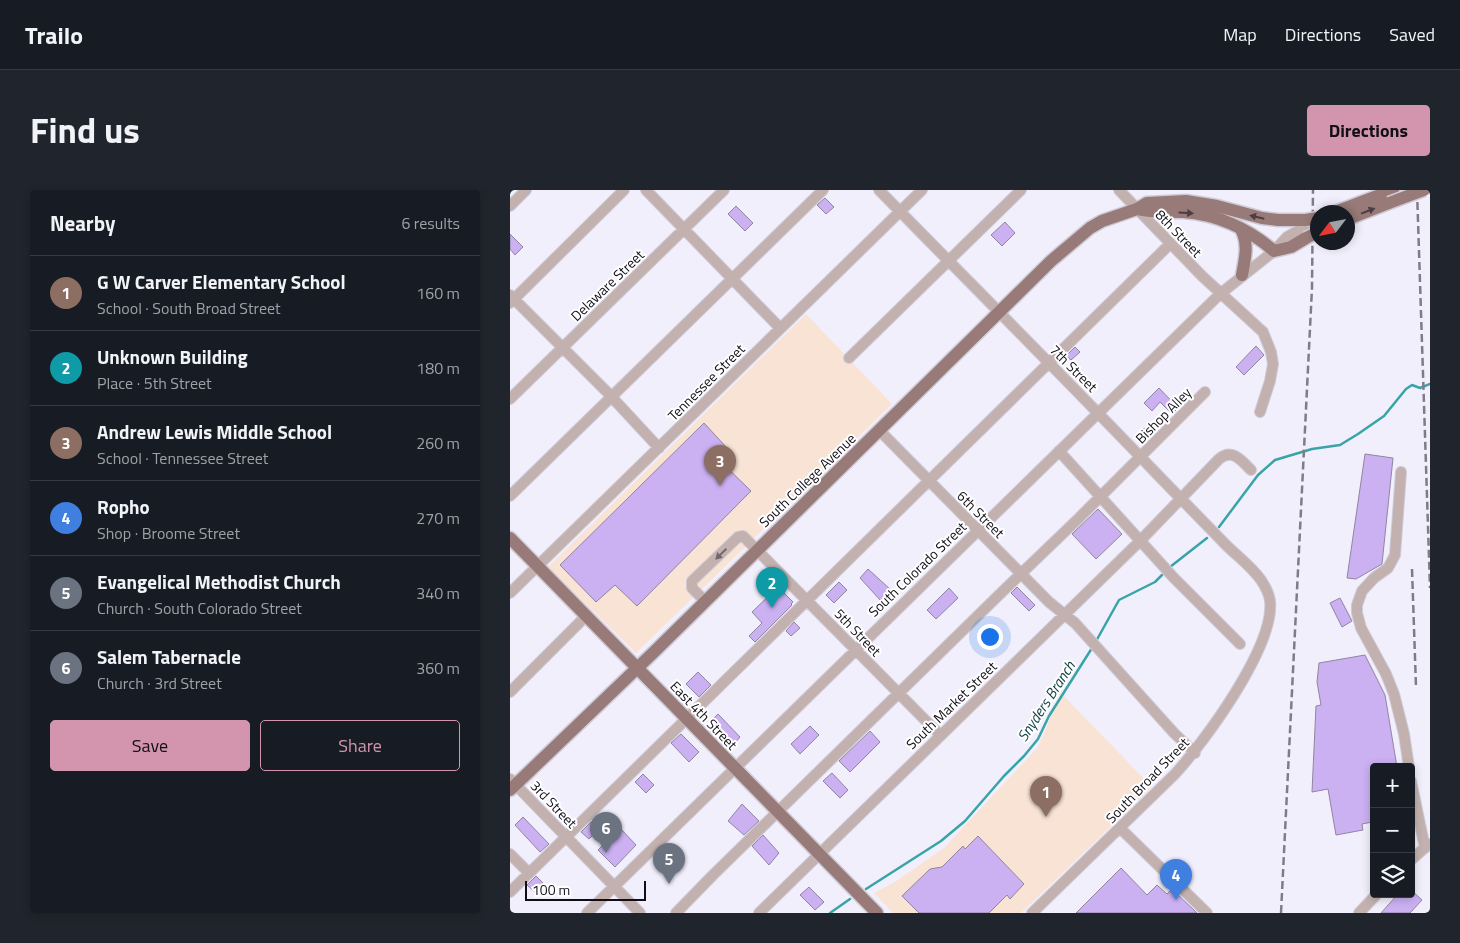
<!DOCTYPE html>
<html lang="en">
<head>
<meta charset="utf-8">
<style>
  body { margin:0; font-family:"Titillium Web",sans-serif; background:#20242c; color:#f1f3f6 }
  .controls { position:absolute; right:15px; bottom:15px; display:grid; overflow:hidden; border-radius:5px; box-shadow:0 2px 8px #0003 }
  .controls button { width:45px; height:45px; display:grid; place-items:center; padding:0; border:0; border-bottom:1px solid #363941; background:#171b24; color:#f1f3f6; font:25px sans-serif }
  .compass { position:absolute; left:800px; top:15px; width:45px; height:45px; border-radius:50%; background:#171b24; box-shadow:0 2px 8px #0003; rotate:238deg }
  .scale { position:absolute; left:15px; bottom:12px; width:121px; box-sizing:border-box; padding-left:5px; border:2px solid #100d17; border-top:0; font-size:14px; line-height:18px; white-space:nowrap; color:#100d17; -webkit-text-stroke:4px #fff; paint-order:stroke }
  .you { position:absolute; left:479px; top:446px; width:18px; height:18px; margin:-12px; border:4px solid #fff; border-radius:50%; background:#1a73e8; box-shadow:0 0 0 8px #1a73e833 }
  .badge { display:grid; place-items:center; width:32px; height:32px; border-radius:50%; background:#d394ae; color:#fff; font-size:16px; font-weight:700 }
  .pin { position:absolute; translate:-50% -41px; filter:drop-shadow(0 1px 2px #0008) }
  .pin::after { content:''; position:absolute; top:26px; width:18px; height:15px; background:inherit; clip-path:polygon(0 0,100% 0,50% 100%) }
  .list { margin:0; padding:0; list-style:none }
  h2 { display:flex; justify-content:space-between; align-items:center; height:65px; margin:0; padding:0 20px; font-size:21px }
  h2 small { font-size:16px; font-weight:400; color:#9ea1a6 }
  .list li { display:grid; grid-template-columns:32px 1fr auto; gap:15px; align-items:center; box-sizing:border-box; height:75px; padding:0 20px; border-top:1px solid #363941 }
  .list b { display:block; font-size:19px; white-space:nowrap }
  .list p { margin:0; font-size:16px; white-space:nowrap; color:#9ea1a6 }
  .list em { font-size:16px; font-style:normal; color:#9ea1a6 }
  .actions { display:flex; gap:10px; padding:15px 20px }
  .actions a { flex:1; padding:11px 0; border:1px solid #d394ae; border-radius:5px; text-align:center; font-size:18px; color:#d394ae }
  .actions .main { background:#d394ae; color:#111 }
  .icon { flex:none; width:28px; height:28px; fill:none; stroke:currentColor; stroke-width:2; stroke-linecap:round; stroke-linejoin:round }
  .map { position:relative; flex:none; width:920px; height:723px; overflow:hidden; border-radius:5px }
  header { display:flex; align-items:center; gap:30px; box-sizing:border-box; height:70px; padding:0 25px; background:#171b24; border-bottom:1px solid #363941 }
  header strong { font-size:24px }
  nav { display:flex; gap:28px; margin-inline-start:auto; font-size:18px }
  .intro { display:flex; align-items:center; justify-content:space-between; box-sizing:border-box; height:120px; padding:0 30px }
  h1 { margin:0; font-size:35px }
  .button { padding:12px 22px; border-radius:5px; background:#d394ae; color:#111; font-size:18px; font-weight:700 }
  main { display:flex; gap:30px; padding:0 30px }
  aside { flex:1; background:#171b24; border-radius:5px; box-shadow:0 2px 8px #0003 }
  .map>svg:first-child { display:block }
  .education { fill:#f8e3d4 }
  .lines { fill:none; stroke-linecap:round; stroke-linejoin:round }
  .stream { stroke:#39a4a8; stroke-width:2.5 }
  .building { fill:#cbb0f2; stroke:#9085a1 }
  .minor-casing { stroke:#cecbd7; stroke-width:12 }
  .major-casing { stroke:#cecbd7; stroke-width:15 }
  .minor { stroke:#c2b1af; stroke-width:10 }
  .major { stroke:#987b78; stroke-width:12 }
  .rail { stroke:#7f7c88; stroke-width:2.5; stroke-dasharray:8 4; stroke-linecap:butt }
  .major-bridge-casing { stroke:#cecbd7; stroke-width:15; stroke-linecap:butt }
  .major-bridge { stroke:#987b78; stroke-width:12 }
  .oneway { fill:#4d3e43 }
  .oneway2 { fill:#72676b }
  .labels { text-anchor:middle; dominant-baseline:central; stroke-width:4; stroke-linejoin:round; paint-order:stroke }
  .street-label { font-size:14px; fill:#100d17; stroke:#fff }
  .water-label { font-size:15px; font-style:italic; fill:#134345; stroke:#fff }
</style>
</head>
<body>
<header>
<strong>Trailo</strong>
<nav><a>Map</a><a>Directions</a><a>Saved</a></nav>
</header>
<div class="intro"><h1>Find us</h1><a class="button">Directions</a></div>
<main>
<aside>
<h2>Nearby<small>6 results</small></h2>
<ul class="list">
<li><span class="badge" style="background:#8d6e63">1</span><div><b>G W Carver Elementary School</b><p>School · South Broad Street</p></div><em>160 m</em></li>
<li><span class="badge" style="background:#0f9aa8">2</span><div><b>Unknown Building</b><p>Place · 5th Street</p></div><em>180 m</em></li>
<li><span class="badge" style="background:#8d6e63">3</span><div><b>Andrew Lewis Middle School</b><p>School · Tennessee Street</p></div><em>260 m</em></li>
<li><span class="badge" style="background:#3f7fe0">4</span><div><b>Ropho</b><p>Shop · Broome Street</p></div><em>270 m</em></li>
<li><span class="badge" style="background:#6b7280">5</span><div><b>Evangelical Methodist Church</b><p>Church · South Colorado Street</p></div><em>340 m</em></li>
<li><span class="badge" style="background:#6b7280">6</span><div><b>Salem Tabernacle</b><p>Church · 3rd Street</p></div><em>360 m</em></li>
</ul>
<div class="actions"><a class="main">Save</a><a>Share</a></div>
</aside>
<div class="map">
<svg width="920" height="723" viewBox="0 0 920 723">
  <rect width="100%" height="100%" fill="#f2effc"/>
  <path class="education" d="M296,124L382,214L126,463L38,377Z
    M551,503L642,597L511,723H383L364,703L385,692L434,658L528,557Z"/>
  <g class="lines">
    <path class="stream" d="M709,337L748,285L765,270L802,259L830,255L848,244L874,226L896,199L902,195L910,198L920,194
      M660,377L697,348
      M585,453L609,410L645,392L652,385
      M356,699L431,651L455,631L494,586L514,566L528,549L539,526L582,458
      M320,723L340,709"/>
  </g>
  <path class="building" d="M315,8L324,17L316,24L307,15Z
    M226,16L243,33L235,41L218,24Z
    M495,32L505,43L492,56L481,45Z
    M0,44L13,57L5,65L0,59Z
    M746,156L754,165L734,185L726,177Z
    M565,157L570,162L561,170L556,166Z
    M649,198L668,218L662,224L650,212L642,221L634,213Z
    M194,233L217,258L206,267L241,301L127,416L105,395L86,412L50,375Z
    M634,238L642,245L635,252L628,244Z
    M855,264L883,268L872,374L846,389L837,388Z
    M588,319L612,344L586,369L562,344Z
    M358,379L381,400L371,411L350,388Z
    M329,392L337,400L324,413L316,405Z
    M268,397L283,412L281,414L282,415L245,452L239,446L252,433L242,422Z
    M507,397L525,415L519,421L501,403Z
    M439,398L448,408L426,429L417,420Z
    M830,408L842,431L832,437L820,413Z
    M284,432L290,438L281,446L276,441Z
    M855,465L875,505L887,577H864V628L861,629L862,632L852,634L853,640L826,645L818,599L802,602L806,516L811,515L807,492L809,473Z
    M188,482L201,495L189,507L176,494Z
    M208,524L230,547L223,555L200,532Z
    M300,536L309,545L290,564L281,554Z
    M360,541L370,552L340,582L329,571Z
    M171,544L189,562L179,572L161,553Z
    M322,583L338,600L330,608L313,591Z
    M133,584L144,595L136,603L125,592Z
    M232,614L249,631L234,645L218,631Z
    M13,627L39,654L30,662L5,635Z
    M81,632L89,639L79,649L71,642Z
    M110,638L126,655L105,677L88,660Z
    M253,645L269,663L259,675L242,656Z
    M468,646L514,694L500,709L497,705L479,723H409L392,706L420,679L432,677L453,656L455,659Z
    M611,678L637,705L647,695L657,704L662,699L687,723H566Z
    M26,686L35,695L27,704L17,695Z
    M299,697L314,712L305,720L290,705Z
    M901,700L912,710L900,723H871L888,704H901Z"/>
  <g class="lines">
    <defs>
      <path id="minor" d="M136,0L270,138
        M369,0C461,94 554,187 645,282C668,306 692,330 715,354C727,366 741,376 751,390C755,396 759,403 760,411C765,456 695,551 665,584L522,723
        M609,0L692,86L753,142L761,162L763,174L760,191L750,222
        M0,16L16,0
        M0,105L98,203L149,258
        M0,113L114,0
        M339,168L511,0
        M0,209L214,0
        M369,240L539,412L565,433L664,543L685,563
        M549,261L664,388L730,454
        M891,282L885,365L878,378L864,388L852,401L847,415V423L851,438L876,484L884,504L894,544L899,577
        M0,306L313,0
        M0,403L412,0
        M195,411L182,398V391L228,347L233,346L430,545
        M0,502L76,426
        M0,589L130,723
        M901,591L915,658
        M610,638L697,723
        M0,664L19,683
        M901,670L919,654
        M0,702L660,54
        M77,723L710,104L764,61L777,47L796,36
        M166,723L202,686L493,401L568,329L695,202
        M249,723L630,351L709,269C722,258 731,270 741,280
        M849,723L867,704"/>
      <path id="major" d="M627,19C643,23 658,21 673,22C707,24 739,39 764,61L781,57L796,48
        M825,22L883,0
        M838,29L879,13
        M731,39C739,55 735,68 732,85
        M0,348L367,723
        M0,600L145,461L541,71L580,38L592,31L627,19L637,13L676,11L707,16L752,28L768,30H796"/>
    </defs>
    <use href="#minor" class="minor-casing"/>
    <use href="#major" class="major-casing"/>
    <use href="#minor" class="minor"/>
    <use href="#major" class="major"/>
    <path class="rail" d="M907,0L920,398
      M902,379L906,497
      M771,723L802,98L803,0"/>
    <defs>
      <path id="major-bridge" d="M879,13L914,0
        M796,30L808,28
        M796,48L808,42"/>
    </defs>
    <use href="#major-bridge" class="major-bridge-casing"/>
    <use href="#major-bridge" class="major-bridge"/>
  </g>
  <defs><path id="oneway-solid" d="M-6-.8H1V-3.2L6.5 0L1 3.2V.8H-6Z" transform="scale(1.25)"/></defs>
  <g class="oneway">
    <use href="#oneway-solid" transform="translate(858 21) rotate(-21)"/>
    <use href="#oneway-solid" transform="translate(676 23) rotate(4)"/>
    <use href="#oneway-solid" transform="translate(747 27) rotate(-167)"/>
  </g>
  <use class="oneway2" href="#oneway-solid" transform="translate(211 364) rotate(136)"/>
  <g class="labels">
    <g class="street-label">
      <text transform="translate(669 43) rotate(46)">8th Street</text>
      <text transform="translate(97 95) rotate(-44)">Delaware Street</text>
      <text transform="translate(564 178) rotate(45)">7th Street</text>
      <text transform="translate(196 192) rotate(-45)">Tennessee Street</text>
      <text transform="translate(653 225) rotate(-45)">Bishop Alley</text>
      <text transform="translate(297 290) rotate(-44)">South College Avenue</text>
      <text transform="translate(471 324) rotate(45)">6th Street</text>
      <text transform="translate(407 379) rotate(-44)">South Colorado Street</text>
      <text transform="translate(348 442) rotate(46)">5th Street</text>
      <text transform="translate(441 515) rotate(-44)">South Market Street</text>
      <text transform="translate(194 525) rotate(46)">East 4th Street</text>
      <text transform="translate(637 590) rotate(-46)">South Broad Street</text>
      <text transform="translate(44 614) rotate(46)">3rd Street</text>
    </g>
    <g class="water-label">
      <text transform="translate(536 511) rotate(-57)">Snyders Branch</text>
    </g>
  </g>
</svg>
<div class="controls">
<button>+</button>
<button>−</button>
<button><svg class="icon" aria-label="layers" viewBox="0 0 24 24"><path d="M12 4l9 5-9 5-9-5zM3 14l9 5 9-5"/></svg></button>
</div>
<svg class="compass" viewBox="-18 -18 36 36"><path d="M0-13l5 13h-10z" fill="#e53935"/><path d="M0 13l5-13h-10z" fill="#9ea1a6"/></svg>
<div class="scale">100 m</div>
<div class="you"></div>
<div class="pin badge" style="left:536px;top:627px;background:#8d6e63">1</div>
<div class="pin badge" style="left:262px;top:418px;background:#0f9aa8">2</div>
<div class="pin badge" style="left:210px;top:296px;background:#8d6e63">3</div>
<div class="pin badge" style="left:666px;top:710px;background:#3f7fe0">4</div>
<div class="pin badge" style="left:159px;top:694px;background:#6b7280">5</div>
<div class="pin badge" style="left:96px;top:663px;background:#6b7280">6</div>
</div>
</main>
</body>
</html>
